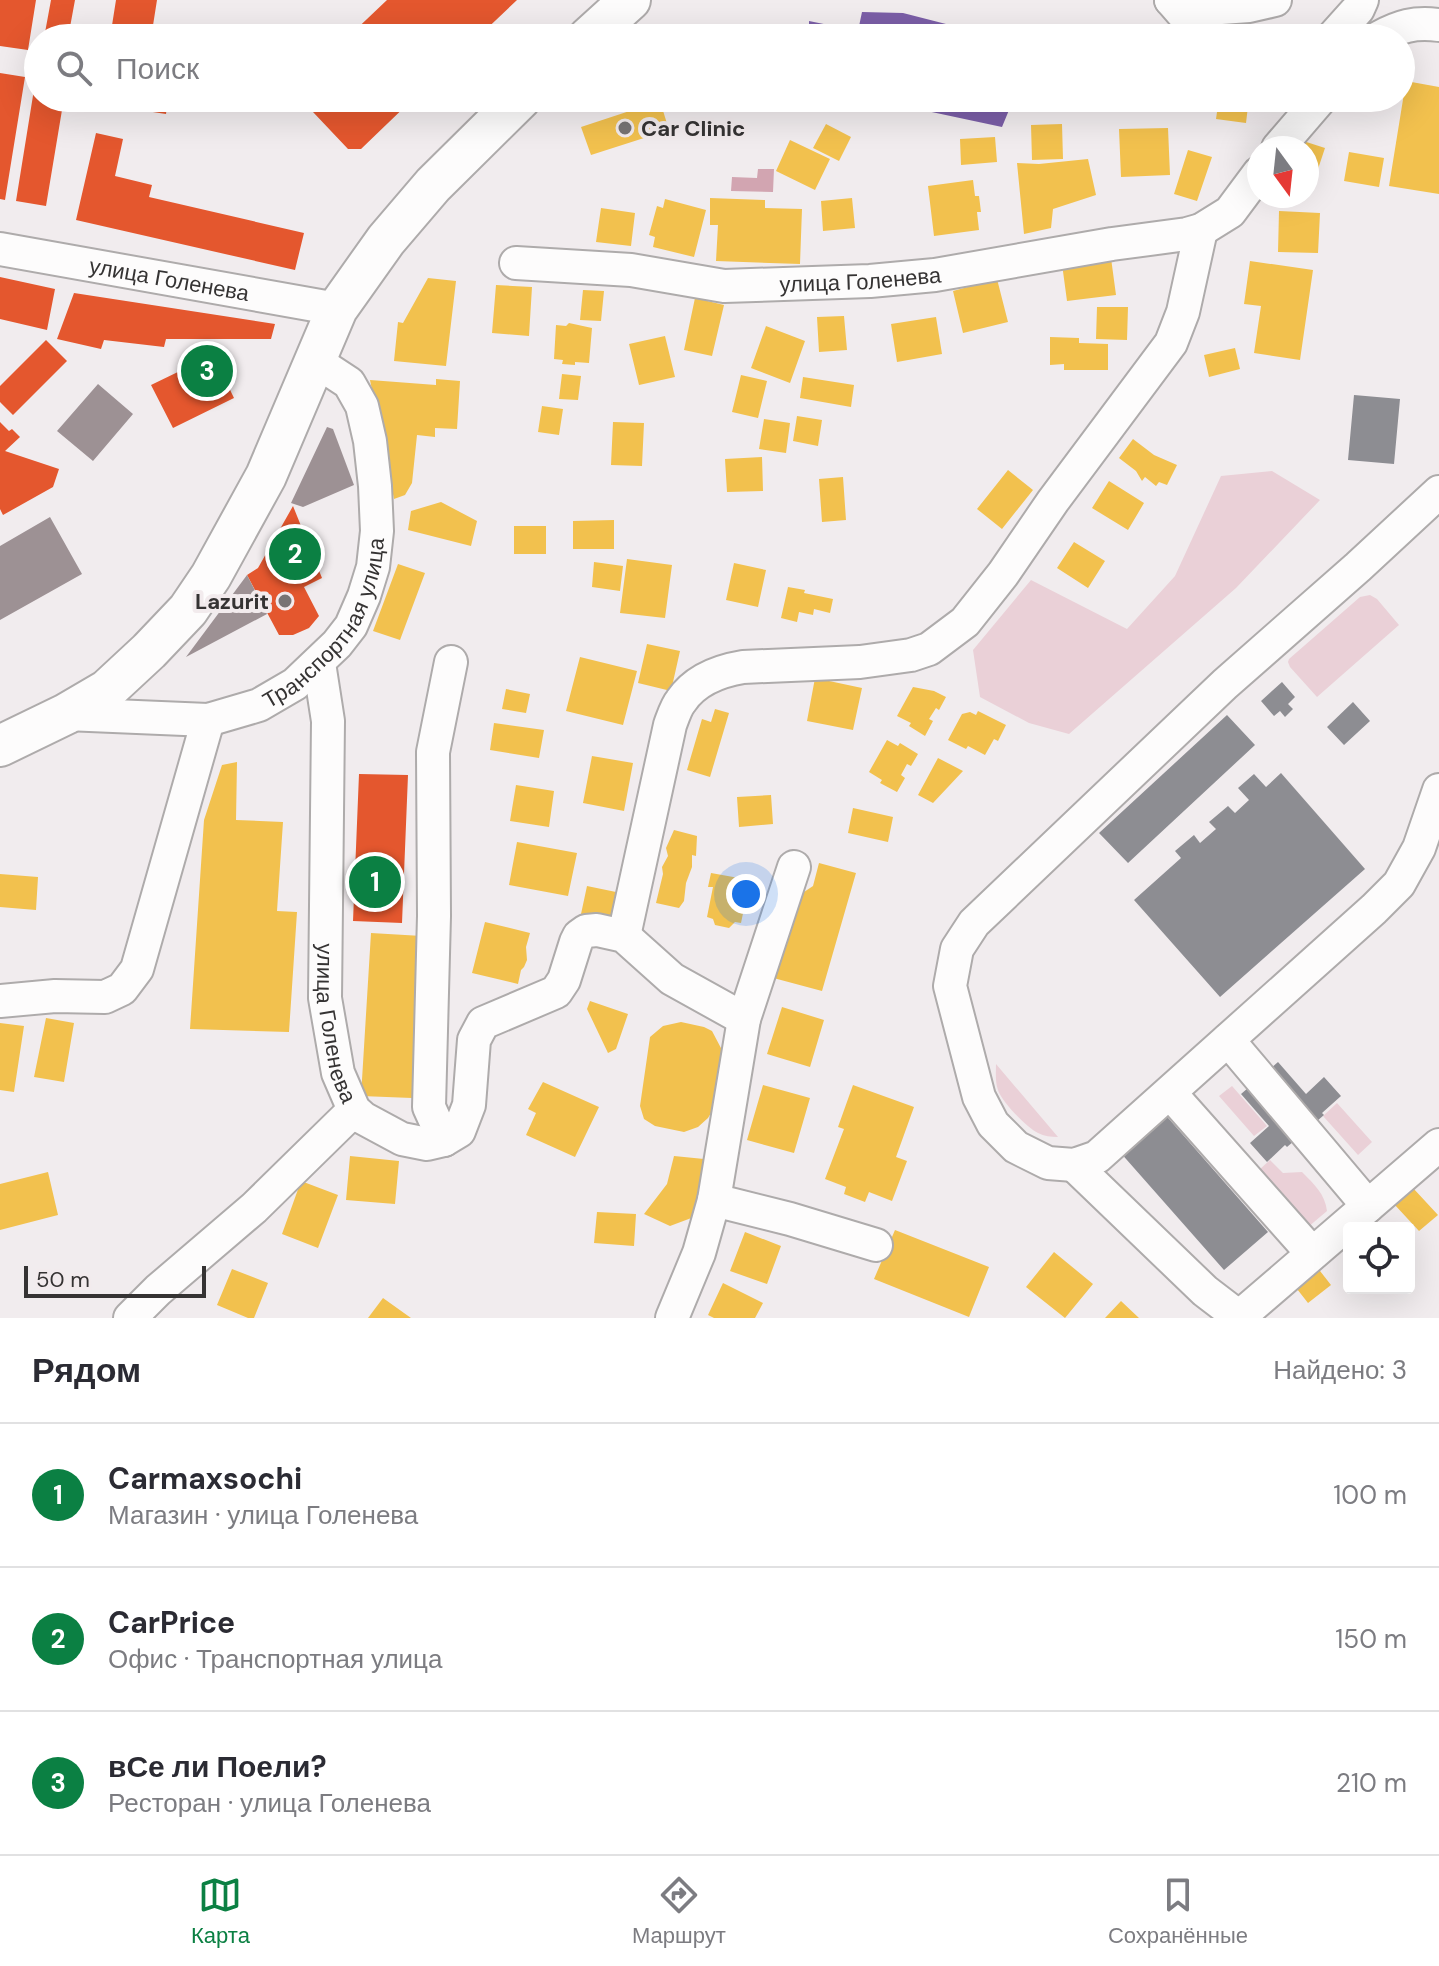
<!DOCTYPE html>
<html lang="ru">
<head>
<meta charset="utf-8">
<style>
  body { margin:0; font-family:"DM Sans",sans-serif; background:#f2f2f3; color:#2b2b33 }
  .controls { position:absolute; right:24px; bottom:24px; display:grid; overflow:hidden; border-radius:8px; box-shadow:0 8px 32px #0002 }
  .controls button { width:72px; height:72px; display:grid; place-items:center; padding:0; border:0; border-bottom:2px solid #e1e1e2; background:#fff; color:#2b2b33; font:40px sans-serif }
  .compass { position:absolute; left:1247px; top:136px; width:72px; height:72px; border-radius:50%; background:#fff; box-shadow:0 8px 32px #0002; rotate:165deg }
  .scale { position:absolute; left:24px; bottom:20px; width:182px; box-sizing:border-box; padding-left:8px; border:4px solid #353333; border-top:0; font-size:22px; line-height:28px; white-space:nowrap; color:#353333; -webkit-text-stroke:6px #f2ebed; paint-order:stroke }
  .you { position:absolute; left:746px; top:894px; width:28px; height:28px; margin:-20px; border:6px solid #fff; border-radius:50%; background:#1a73e8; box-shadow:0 0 0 12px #1a73e833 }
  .badge { display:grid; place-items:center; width:52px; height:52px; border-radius:50%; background:#0b8043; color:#fff; font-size:26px; font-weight:700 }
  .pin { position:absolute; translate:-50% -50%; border:4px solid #fff; box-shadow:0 2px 8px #0006 }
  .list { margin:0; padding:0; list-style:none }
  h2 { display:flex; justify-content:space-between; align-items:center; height:104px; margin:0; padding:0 32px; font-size:34px }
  h2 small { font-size:26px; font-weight:400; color:#7c7c81 }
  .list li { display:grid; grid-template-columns:52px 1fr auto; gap:24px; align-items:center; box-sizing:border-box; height:144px; padding:0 32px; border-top:2px solid #e1e1e2 }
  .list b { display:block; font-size:30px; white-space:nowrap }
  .list p { margin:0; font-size:26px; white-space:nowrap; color:#7c7c81 }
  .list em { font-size:26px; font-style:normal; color:#7c7c81 }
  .icon { flex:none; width:44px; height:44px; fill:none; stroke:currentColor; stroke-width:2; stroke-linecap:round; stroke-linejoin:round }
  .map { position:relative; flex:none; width:1439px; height:1318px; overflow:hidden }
  .search { position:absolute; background:#fff; box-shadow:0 8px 32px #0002; left:24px; right:24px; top:24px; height:88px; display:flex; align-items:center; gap:20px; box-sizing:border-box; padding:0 28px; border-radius:44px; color:#7c7c81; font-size:30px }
  .sheet { height:536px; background:#fff }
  nav { display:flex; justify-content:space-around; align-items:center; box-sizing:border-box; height:112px; border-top:2px solid #e1e1e2; background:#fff; font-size:22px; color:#7c7c81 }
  nav a { display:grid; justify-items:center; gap:4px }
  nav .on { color:#0b8043 }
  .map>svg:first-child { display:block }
  .green { fill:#ead0d7 }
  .water { fill:#d2a5b1 }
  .homes { fill:#f2c14e }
  .shops { fill:#e4572e }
  .offices { fill:#7b5ea7 }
  .industry { fill:#8d8d92 }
  .building { fill:#9d9194 }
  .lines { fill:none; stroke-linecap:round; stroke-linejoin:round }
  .minor-casing { stroke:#aeabab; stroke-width:36 }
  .major-casing { stroke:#aeabab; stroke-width:44 }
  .minor { stroke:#fdfcfc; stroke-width:32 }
  .major { stroke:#fdfcfc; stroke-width:40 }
  .poi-dot { fill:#777474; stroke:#f2ebed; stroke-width:3 }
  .labels { text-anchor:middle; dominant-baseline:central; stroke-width:8; stroke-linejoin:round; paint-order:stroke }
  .poi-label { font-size:22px; font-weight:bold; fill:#353333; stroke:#f2ebed; text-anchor:start }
  .street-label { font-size:22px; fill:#353333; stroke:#f2ebed }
</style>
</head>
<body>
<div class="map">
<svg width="1439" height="1318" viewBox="0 0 1439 1318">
  <rect width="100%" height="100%" fill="#f1ecee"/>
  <path class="green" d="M1272,471L1320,500L1236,588L1069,734L1029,723L980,697L973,650L1031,580L1127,629L1175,576L1221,476Z
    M1370,595L1377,599L1399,625L1317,697L1290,667L1288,662L1289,659L1360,597Z
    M996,1064L1058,1137C1051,1137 1044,1136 1038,1133C1027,1128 1002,1102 998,1090C995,1082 996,1072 996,1064Z
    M1232,1086L1267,1126L1254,1136L1219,1096Z
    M1337,1103L1372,1142L1358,1155L1323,1116Z
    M1270,1160L1283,1173L1302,1172C1314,1184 1325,1194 1327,1211L1301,1233L1286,1217L1284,1197L1259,1170Z"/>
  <path class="water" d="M758,169H774L773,192L731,191L732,177L757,178Z"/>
  <path class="homes" d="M1406,81L1439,87V194L1389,186Z
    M1219,98H1249L1246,123L1216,119Z
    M660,101L669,130L591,155L581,127Z
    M826,124L851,137L839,161L813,148Z
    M1062,124L1063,159L1032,160L1031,125Z
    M1168,128L1170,175L1121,177L1119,129Z
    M995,137L997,162L961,165L960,139Z
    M1294,138L1325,148L1318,169L1307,166V148H1291Z
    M790,140L830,159L815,190L776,171Z
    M1188,150L1212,157L1197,201L1174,194Z
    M1349,152L1384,158L1379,187L1344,181Z
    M1088,159L1096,195L1053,209L1051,228L1024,234L1017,163L1039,164Z
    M973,180L975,196H979L981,212H977L979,230L934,236L928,186Z
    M710,198L765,200V208L802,209L800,264L716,261L718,225H710Z
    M852,198L855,228L823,231L821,201Z
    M665,199L706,210L694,257L653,247L655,237L649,235L657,206L663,208Z
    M601,208L635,213L631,246L596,242Z
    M1279,211L1320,213L1318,253L1278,252Z
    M1111,258L1116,295L1067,301L1062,264Z
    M1250,261L1313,270L1300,360L1254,353L1261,306L1244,304Z
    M428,278L456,281L446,366L394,361L398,322L403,323Z
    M997,279L1008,322L963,333L953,291Z
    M496,285L532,287L529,336L492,333Z
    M583,290L604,291L601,321L580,320Z
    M695,298L724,305L712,356L684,350Z
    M1097,307H1128L1127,340L1096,339Z
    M844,316L847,350L819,352L817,317Z
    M936,317L942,354L897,362L891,324Z
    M569,323L592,328L589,363L575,362V365L562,364L563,360L554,359L556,325L566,326Z
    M766,326L805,341L790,383L751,368Z
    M665,336L675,377L639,385L629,344Z
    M1050,337L1079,338V343L1108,344V370H1064V364L1050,365Z
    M1235,348L1240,369L1209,377L1204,355Z
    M562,374L581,376L578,400L559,399Z
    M741,375L767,381L758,418L732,412Z
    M803,377L854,385L851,407L800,398Z
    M436,379L460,381L457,429L435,428V437L417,435L412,483L405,495L394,499L370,380L436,385Z
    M542,406L563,409L559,435L538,432Z
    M797,416L822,420L818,446L793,441Z
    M764,419L790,423L786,453L759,449Z
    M613,422L644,423L642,466L611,465Z
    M1133,439L1154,455L1177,465L1167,485L1159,482L1156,486L1145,477L1142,481L1136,471L1119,458Z
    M762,457L763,491L727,492L725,459Z
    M1008,470L1033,490L1002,529L977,509Z
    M843,477L846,520L822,522L819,479Z
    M1109,481L1144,503L1128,530L1092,508Z
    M441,502L477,521L471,546L408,530L411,511Z
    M614,520V549H573V521Z
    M514,526H546V554H514Z
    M1074,542L1105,561L1088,588L1057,568Z
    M627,559L672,565L665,618L620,613Z
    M594,562L623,566L620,591L592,587Z
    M734,563L766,570L758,607L726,600Z
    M398,564L425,573L400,640L373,631Z
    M788,587L805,590L804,593L833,599L830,613L814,609L813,615L799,612L797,622L781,618Z
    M647,644L680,651L671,691L638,683Z
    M580,657L637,671L623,725L566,711Z
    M815,678L862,688L853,730L807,721Z
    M913,687L934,691L946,697L939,710L936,708L929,719L933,721L925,736L909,726L911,723L897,716Z
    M506,689L530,694L526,713L502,709Z
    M715,709L729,713L710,777L687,770L702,719L711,722Z
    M978,711L1006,725L998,741L994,739L985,755L968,746L966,749L948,740L962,714L970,712L976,715Z
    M494,723L544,730L539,758L490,750Z
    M887,740L898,746L900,743L918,754L911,766L907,764L901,775L905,778L897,792L880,783L882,780L869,772Z
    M592,756L633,763L624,811L583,803Z
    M938,758L963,771L933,803L918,795Z
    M237,762L236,820L283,822L277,911L297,912L289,1032L190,1029L204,820L222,765Z
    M516,785L554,791L549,827L510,821Z
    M771,795L773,824L739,827L737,797Z
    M853,808L893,817L888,842L848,833Z
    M674,830L697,836L696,856L692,855V867L686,883L684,901L679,908L656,903L663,874L662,867L668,856L666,848Z
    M517,842L577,853L568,896L509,885Z
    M819,863L856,873L822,991L766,976L786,904L813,886Z
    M711,873L750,880L741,923L735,922L729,928L715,925L713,919L707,917L713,887H708Z
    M0,874L38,877L36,910L0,907Z
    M587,886L616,892L611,920L581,914Z
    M485,922L530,933L526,947L527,960L524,967L521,970L518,984L472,973Z
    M371,933L422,936L412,1098L361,1096Z
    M590,1001L628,1014L616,1049L608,1053L587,1009Z
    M782,1007L824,1020L810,1067L767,1054Z
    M46,1018L74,1023L64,1082L34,1077Z
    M681,1022L704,1027L712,1031L722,1050L724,1066L717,1103L708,1118L698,1127L684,1132L655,1126L644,1119L640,1106L650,1037L663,1026Z
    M0,1023L24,1026L14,1092L0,1090Z
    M543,1082L599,1107L575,1157L526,1135L536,1113L528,1109Z
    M763,1085L810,1098L794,1153L747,1140Z
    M853,1085L914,1107L896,1157L907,1161L892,1201L869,1192L865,1202L844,1194L846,1187L825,1179L844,1129L838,1127Z
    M350,1156L399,1161L395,1204L346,1200Z
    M674,1156L704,1159L694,1217L670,1226L644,1214L667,1184Z
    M48,1172L58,1215L0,1230V1184Z
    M301,1181L338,1195L318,1248L282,1234Z
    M1413,1188L1438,1215L1419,1231L1394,1204Z
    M597,1212L636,1214L634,1246L594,1243Z
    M895,1230L989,1267L969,1317L874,1279Z
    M745,1232L781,1246L767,1284L730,1271Z
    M1054,1252L1093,1284L1065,1318L1026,1287Z
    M1313,1262L1331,1285L1308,1303L1290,1280Z
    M232,1269L268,1283L254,1318H248L217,1305Z
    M723,1283L763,1303L755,1318H714L708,1315Z
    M383,1298L411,1318H368Z
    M1121,1301L1139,1318H1105Z"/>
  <path class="shops" d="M0,0H36L28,50L0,46Z
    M51,0H75L68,38H44Z
    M116,0H157L151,38H110Z
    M387,0H517L477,38H347Z
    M0,73L25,77L5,200L0,199Z
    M36,77H38V98H64L46,206L16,201Z
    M100,98H168L166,114L100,104Z
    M311,98H414L361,149H348L313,112Z
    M96,133L123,139L115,176L152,185L149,197L304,233L295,270L76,220Z
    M0,277L55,289L47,330L0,319Z
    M74,293L275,324L271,339H166L164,347L104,340L101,349L57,339Z
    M46,340L67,361L13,415L0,402V386Z
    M213,355L234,398L173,428L151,385Z
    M0,422L9,431L12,429L20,437L5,451L59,469L53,487L3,515L0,509Z
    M293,506L322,578L304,587L319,616L309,628L293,635H279L247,575L258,568Z
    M359,774L408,775L402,923L353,921Z"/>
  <path class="offices" d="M862,12L903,13L946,24L987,38H809V21L858,31Z
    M866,98H1014L1002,127Z"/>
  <path class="industry" d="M1354,395L1400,399L1394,464L1348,460Z
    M1282,682L1295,697L1288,704L1293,709L1285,717L1280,711L1274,716L1261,701Z
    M1353,702L1370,721L1344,745L1327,727Z
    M1227,715L1255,745L1128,863L1099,833Z
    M1281,773L1365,869L1220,997L1134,900L1181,858L1175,851L1194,835L1200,843L1216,829L1209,822L1228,806L1235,813L1249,800L1238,788L1254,774L1266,787Z
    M1278,1062L1306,1094L1324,1077L1341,1096L1322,1113L1324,1115L1287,1147L1285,1145L1267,1162L1250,1143L1269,1126L1241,1094Z
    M1163,1112L1268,1232L1224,1270L1119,1151Z"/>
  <path class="building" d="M98,384L133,414L93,461L57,431Z
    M327,427L333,429L354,485L303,507L291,503Z
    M50,517L82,574L0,620V546Z
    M247,575L267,614L186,657Z"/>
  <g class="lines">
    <defs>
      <g id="minor">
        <path d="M1171,0L1207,9L1249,6L1275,0"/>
        <path d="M1171,0L1204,38"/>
        <path d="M1332,38L1358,9L1362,0"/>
        <path d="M1378,38C1400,26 1414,22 1439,25"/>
        <path d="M1278,148L1321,98"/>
        <path id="s1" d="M0,249L337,309"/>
        <path id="s2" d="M516,263L631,270L724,286L870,281L935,275L1112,244L1187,234L1201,230L1230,212L1259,173"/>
        <path d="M1439,492L1358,567L1225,684L974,923L957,949L950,986L979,1097L993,1124L1016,1147L1048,1163L1074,1165L1097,1157L1374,909L1399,884L1419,848L1439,790"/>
        <path id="s3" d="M319,663L328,721L325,998L338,1073L354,1110L363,1118L402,1139L427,1144L444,1140L459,1131L469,1105L474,1040L483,1023L556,992L564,980L576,942L579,936L586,931L597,930L624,936L672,979L744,1019"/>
        <path id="s4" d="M66,714L208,720L259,705L295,684L337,644L351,626L364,596L373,567L377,531L375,486L370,441L362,406L349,383L314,360"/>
        <path d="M624,936L670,725C673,717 676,707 681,701C695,680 719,671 743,667L860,662L911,655L929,649L965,622L1003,574L1053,501L1171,343L1183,312L1201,230"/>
        <path d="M0,1001L55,996L105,997L122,989L137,969L208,720"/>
        <path d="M1228,1040L1368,1206"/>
        <path d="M1170,1093L1312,1253"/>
        <path d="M444,1140L429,1107L434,916L433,752L451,662"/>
        <path d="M1074,1165L1205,1291L1239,1317"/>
        <path d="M714,1200L790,1219L876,1245"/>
        <path d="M130,1318L158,1290L254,1208L354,1110"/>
        <path d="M672,1318L699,1253L714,1200L744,1019L794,867"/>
        <path d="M1238,1318L1439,1145"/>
      </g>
      <path id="major" d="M588,38L630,0
        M0,746L66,714L107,690L149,651L188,610L211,576L266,476L337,309L386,240L433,185L521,98"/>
    </defs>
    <use href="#minor" class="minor-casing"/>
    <use href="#major" class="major-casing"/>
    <use href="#minor" class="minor"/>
    <use href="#major" class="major"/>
  </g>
  <g class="poi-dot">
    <circle cx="625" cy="128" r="8"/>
    <circle cx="285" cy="601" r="8"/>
  </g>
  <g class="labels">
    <g class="poi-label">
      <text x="641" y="128">Car Clinic</text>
      <text x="269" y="601" text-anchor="end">Lazurit</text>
    </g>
    <g class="street-label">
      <text stroke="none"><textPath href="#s2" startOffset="346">улица Голенева</textPath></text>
      <text stroke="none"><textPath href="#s1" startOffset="172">улица Голенева</textPath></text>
      <text stroke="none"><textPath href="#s4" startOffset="306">Транспортная улица</textPath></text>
      <text stroke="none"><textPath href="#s3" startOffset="362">улица Голенева</textPath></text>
    </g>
  </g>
</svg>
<div class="controls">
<button><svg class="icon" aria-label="locate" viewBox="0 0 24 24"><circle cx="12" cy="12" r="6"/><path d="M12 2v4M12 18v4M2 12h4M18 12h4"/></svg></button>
</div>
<svg class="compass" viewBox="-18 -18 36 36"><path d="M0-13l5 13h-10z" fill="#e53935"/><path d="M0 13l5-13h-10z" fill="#7c7c81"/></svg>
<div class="scale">50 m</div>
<div class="you"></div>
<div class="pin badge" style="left:375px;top:882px">1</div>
<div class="pin badge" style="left:295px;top:554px">2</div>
<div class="pin badge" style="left:207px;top:371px">3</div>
<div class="search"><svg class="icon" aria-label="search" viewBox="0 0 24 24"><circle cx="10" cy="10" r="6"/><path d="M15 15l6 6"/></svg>Поиск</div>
</div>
<section class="sheet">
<h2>Рядом<small>Найдено: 3</small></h2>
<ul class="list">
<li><span class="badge">1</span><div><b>Carmaxsochi</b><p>Магазин · улица Голенева</p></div><em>100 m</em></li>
<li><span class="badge">2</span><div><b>CarPrice</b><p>Офис · Транспортная улица</p></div><em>150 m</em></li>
<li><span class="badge">3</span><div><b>вСе ли Поели?</b><p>Ресторан · улица Голенева</p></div><em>210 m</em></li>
</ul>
</section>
<nav>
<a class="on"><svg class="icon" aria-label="map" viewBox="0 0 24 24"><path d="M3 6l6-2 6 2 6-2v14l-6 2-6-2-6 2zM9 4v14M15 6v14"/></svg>Карта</a>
<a><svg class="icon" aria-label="directions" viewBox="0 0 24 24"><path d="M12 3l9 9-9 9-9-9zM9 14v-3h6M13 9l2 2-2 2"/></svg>Маршрут</a>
<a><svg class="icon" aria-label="saved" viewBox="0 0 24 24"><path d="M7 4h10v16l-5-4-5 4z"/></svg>Сохранённые</a>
</nav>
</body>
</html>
